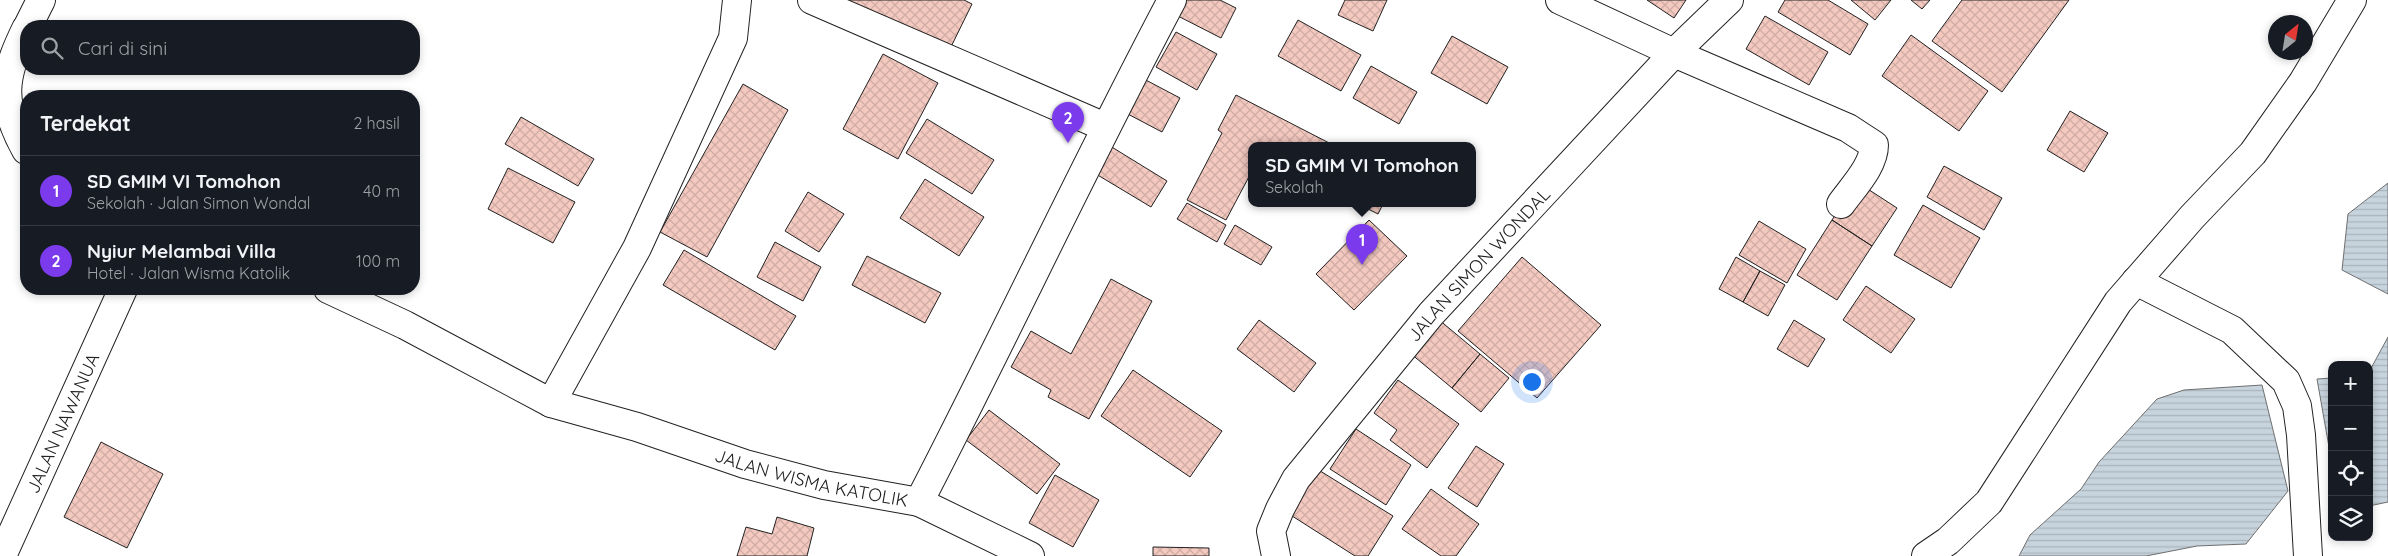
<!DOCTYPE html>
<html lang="id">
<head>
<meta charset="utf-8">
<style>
  body { margin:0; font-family:Quicksand,sans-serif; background:#20242c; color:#f1f3f6 }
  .controls { position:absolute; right:15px; bottom:15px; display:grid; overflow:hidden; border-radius:10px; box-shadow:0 2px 8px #0003 }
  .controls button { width:45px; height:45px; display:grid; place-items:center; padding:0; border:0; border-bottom:1px solid #363941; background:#171b24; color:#f1f3f6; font:25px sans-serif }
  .compass { position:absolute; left:2268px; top:15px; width:45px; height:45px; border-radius:50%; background:#171b24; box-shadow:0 2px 8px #0003; rotate:30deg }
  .you { position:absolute; left:1531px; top:381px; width:18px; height:18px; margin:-12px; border:4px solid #fff; border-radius:50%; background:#1a73e8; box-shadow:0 0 0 8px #1a73e833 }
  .badge { display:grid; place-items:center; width:32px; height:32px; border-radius:50%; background:#7c3aed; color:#fff; font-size:16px; font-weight:700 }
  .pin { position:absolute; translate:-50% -41px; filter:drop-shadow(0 1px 2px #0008) }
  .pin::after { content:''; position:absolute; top:26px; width:18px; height:15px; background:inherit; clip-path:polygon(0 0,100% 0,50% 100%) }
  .popup { position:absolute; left:1248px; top:142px; width:228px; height:65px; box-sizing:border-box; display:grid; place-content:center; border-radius:10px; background:#171b24; filter:drop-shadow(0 1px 4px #0005); font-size:16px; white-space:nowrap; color:#9ea1a6 }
  .popup b { font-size:19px; color:#f1f3f6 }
  .popup::after { content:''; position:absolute; left:50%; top:100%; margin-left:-10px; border:10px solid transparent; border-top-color:#171b24 }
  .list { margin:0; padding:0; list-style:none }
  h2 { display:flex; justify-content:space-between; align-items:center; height:65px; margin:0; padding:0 20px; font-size:21px }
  h2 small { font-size:16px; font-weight:400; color:#9ea1a6 }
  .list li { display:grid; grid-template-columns:32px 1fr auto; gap:15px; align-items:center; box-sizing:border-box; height:70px; padding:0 20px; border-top:1px solid #363941 }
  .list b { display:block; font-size:19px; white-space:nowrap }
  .list p { margin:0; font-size:16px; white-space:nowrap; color:#9ea1a6 }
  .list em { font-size:16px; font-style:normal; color:#9ea1a6 }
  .icon { flex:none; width:28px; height:28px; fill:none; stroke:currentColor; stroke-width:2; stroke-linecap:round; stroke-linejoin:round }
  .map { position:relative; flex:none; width:2388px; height:556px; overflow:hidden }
  .search { position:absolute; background:#171b24; box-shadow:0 2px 8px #0003; left:20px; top:20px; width:400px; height:55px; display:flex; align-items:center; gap:12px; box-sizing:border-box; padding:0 18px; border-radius:20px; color:#9ea1a6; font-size:19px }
  .panel { position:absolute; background:#171b24; box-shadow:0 2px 8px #0003; left:20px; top:90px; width:400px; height:205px; border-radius:20px }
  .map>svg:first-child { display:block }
  .water { fill:url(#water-rules); stroke:#6f6f6f }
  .building { fill:url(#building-cross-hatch); stroke:#222 }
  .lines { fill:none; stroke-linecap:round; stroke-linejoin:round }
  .street-casing { stroke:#222; stroke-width:30 }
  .secondary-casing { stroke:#222; stroke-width:30 }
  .street { stroke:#fff; stroke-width:28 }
  .secondary { stroke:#fff; stroke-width:28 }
  .labels { text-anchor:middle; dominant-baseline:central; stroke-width:4; stroke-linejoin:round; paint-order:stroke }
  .street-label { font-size:18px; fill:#222; stroke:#fff }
</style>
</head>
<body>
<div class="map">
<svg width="2388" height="556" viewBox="0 0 2388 556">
  <defs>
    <pattern id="water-rules" width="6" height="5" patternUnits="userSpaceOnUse" patternTransform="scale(1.25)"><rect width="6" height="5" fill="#c7d3dd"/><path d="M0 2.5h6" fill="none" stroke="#abb5bd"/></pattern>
    <pattern id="building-cross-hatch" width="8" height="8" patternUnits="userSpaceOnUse" patternTransform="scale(1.25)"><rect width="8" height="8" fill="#f3c9c0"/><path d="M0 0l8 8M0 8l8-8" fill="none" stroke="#d0aca5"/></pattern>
  </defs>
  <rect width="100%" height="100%" fill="#fff"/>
  <path class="water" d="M2388,183V294L2342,270L2348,214Z
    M2388,337V502L2369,506V372Z
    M2332,378V464L2317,379Z
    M2262,385L2288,491L2246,544L2197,546L2146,556H2019L2030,535L2081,489L2099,462L2157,399L2184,390Z"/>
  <path class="building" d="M840,0H964L972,4L948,53Z
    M1184,0H1220L1236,8L1221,38L1176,15Z
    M1345,0H1387L1373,31L1338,15Z
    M1647,0H1686L1674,18Z
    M1785,0H1828L1868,24L1850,55L1778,12Z
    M1851,0H1891L1875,20Z
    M1911,0H1930L1922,9Z
    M1962,0H2069L2002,92L1932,41Z
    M1765,16L1828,52L1809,85L1746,49Z
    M1298,20L1361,55L1341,91L1278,56Z
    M1176,32L1217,54L1197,90L1156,67Z
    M1911,35L1988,91L1959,131L1882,76Z
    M1452,36L1508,67L1487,104L1431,73Z
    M883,54L938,83L898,159L843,129Z
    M1371,66L1417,92L1399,124L1353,98Z
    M1142,78L1180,98L1162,132L1124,112Z
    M743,84L788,110L707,257L660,232Z
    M1236,95L1335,146H1252V171L1226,220L1187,200L1222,133L1218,130Z
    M2070,111L2108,133L2084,172L2047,150Z
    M521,117L594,159L578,186L505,144Z
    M927,119L994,160L972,194L906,153Z
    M1102,141L1167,181L1151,207L1086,168Z
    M1944,166L2002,198L1984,230L1927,197Z
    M508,168L575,202L553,243L488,209Z
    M925,179L984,217L959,256L900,218Z
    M1857,182L1897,208L1872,246L1832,220Z
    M808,192L844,214L819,252L785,231Z
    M1187,203L1226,225L1217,242L1177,219Z
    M1358,204H1383L1378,214Z
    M1923,205L1980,238L1951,288L1894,255Z
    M1369,220L1407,256L1354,310L1316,274Z
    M1832,220L1872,246L1837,300L1797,275Z
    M1759,221L1806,249L1787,283L1739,255Z
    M1235,225L1272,247L1261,265L1224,244Z
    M775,242L821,267L803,301L757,277Z
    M684,250L796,316L775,350L663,285Z
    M867,256L941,293L925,323L852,285Z
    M1522,257L1601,325L1537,398L1458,331Z
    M1736,257L1760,271L1743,302L1719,289Z
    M1760,271L1785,285L1768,316L1743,302Z
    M1111,279L1152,301L1089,419L1048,397L1051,390L1011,367L1031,331L1071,354Z
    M1866,286L1915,319L1891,353L1843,320Z
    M1438,319L1480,354L1452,388L1410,353Z
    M1259,320L1316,363L1294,392L1237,349Z
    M1794,320L1825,339L1808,367L1777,349Z
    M1480,354L1509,378L1481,412L1452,388Z
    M1133,370L1222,431L1190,477L1101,416Z
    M1398,380L1459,424L1427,468L1390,440L1397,430L1374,413Z
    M989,410L1060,464L1037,494L966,440Z
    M1356,429L1411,465L1386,505L1330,469Z
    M101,442L163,474L127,548L64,517Z
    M1476,446L1504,464L1477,507L1448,488Z
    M1317,469L1393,516L1368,556H1355L1289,514Z
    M1055,475L1099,500L1073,547L1029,523Z
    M1431,489L1479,524L1456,556H1441L1402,529Z
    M777,517L814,528L807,556H737L746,527L772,534Z
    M1153,547L1209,548V556H1153Z"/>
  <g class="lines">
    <defs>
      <g id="street">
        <path d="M812,0L1105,127"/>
        <path d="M1560,0L1674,53L1848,128L1874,145C1874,166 1853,187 1841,204"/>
        <path d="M2136,281L2232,330L2286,381L2297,406L2301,435L2308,556"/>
        <path id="s1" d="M328,289L405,325L551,403L637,427L745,464L824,485L919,502C1005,336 1084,166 1172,0"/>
        <path d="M551,403L637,248L733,38L737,0"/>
        <path d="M919,502L1030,556"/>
        <path d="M1926,556L1948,541L1989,502L2118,302L2192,217L2253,153L2303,82L2352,0"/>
      </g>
      <g id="secondary">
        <path d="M28,26L41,0"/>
        <path d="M26,29C2,78 0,103 26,150"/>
        <path id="s2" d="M2,556L123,289"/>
        <path id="s3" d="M1276,556L1271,531L1280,509L1296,479L1431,314L1674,53L1729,0"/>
      </g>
    </defs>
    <use href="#street" class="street-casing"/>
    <use href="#secondary" class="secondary-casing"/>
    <use href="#street" class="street"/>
    <use href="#secondary" class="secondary"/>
  </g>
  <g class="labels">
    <g class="street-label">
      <text stroke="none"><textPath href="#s3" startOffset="365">JALAN SIMON WONDAL</textPath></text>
      <text stroke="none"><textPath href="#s2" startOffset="146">JALAN NAWANUA</textPath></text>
      <text stroke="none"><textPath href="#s1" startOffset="522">JALAN WISMA KATOLIK</textPath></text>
    </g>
  </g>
</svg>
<div class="controls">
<button>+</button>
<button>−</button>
<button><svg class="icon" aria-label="locate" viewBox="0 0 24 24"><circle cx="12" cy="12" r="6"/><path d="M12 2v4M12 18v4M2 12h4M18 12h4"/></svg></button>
<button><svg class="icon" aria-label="layers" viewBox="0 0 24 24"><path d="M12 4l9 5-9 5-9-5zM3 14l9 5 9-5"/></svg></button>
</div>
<svg class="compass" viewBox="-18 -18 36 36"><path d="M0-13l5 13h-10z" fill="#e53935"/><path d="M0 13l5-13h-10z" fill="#9ea1a6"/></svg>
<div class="you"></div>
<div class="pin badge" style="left:1362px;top:265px">1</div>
<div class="popup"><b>SD GMIM VI Tomohon</b>Sekolah</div>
<div class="pin badge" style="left:1068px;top:143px">2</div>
<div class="search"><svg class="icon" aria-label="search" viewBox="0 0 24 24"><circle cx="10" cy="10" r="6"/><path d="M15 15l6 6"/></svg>Cari di sini</div>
<section class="panel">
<h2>Terdekat<small>2 hasil</small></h2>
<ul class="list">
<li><span class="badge">1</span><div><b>SD GMIM VI Tomohon</b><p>Sekolah · Jalan Simon Wondal</p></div><em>40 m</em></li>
<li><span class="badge">2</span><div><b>Nyiur Melambai Villa</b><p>Hotel · Jalan Wisma Katolik</p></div><em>100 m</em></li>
</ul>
</section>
</div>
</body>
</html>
